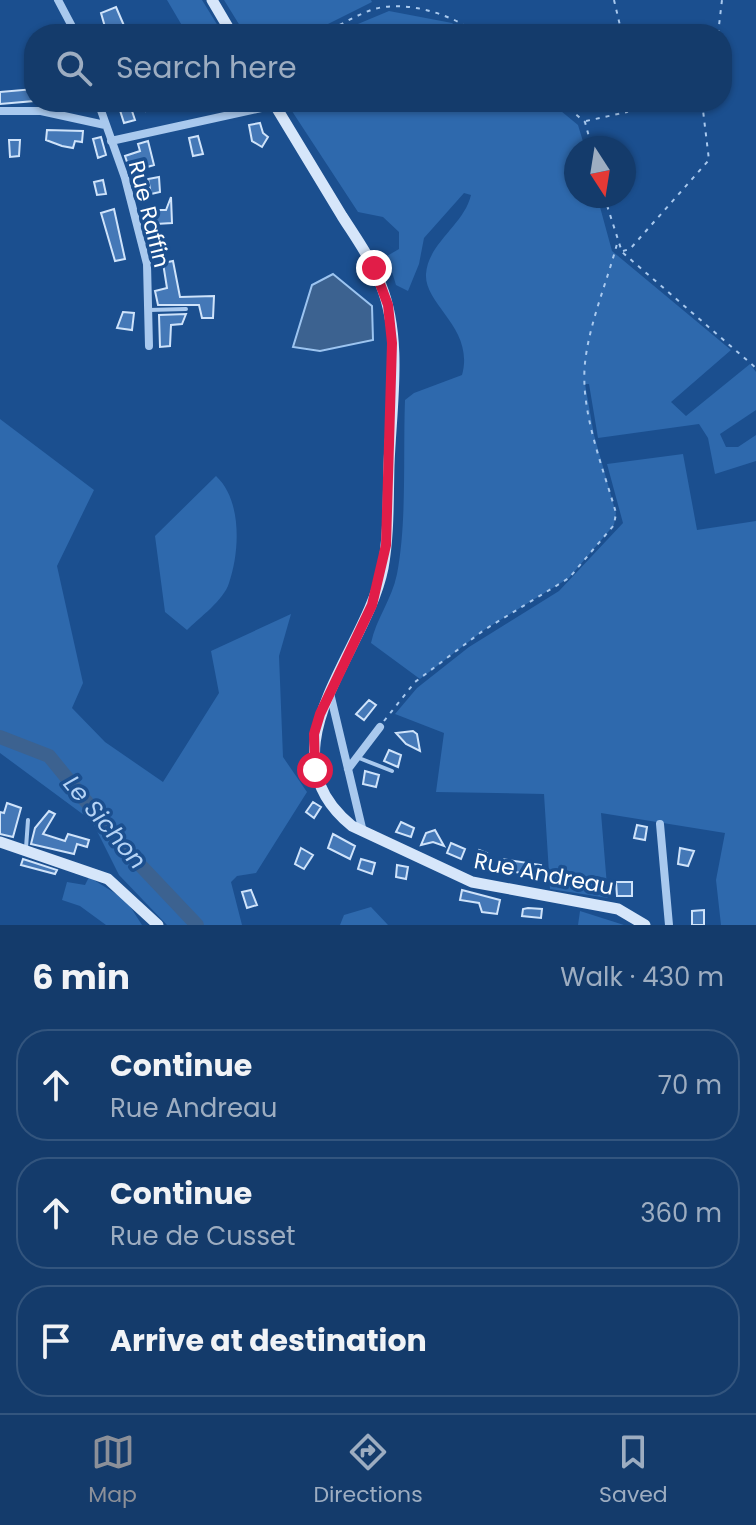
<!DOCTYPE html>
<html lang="en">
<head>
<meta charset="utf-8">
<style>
  body { margin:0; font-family:Poppins,sans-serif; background:#1d4271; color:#f1f3f6 }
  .compass { position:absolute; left:564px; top:136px; width:72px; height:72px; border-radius:50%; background:#143b6b; box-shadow:0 2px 6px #0004; rotate:168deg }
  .stop { position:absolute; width:24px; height:24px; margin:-18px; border:6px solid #e11d48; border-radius:50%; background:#fff }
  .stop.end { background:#e11d48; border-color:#fff; box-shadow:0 2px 8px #0008 }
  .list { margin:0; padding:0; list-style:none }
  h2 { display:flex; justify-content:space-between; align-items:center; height:104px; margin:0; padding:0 32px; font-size:34px }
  h2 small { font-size:26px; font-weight:400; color:#9dadc1 }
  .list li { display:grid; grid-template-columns:52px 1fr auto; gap:24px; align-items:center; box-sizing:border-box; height:112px; margin:0 16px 16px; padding:0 16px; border:2px solid #33557e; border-radius:32px }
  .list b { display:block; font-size:30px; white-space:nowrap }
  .list p { margin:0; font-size:26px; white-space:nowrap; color:#9dadc1 }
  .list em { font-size:26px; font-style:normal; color:#9dadc1 }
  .icon { flex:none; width:44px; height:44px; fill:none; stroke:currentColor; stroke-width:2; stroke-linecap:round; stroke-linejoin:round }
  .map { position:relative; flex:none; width:756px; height:925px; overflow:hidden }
  .search { position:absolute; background:#143b6b; box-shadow:0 2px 6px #0004; left:24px; right:24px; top:24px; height:88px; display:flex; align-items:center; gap:20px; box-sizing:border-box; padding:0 28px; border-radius:32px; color:#9dadc1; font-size:30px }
  .sheet { height:488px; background:#143b6b }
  nav { display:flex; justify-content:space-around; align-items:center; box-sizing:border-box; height:112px; border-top:2px solid #33557e; background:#143b6b; font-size:22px; color:#9dadc1 }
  nav a { display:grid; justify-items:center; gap:4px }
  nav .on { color:#8c9099 }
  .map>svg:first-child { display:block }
  .green { fill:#2e69ad }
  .water { fill:#3c6290; stroke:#9cc4f0; stroke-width:2 }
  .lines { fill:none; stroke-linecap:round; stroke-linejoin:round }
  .river { stroke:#3c6290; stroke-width:14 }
  .building { fill:#4478b7; stroke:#cfe3fa; stroke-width:2 }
  .path { stroke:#a9c9ee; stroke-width:2; stroke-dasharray:4 6; stroke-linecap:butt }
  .lane { stroke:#a9c9ee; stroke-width:4 }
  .street { stroke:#a9c9ee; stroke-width:8 }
  .secondary { stroke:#d6e6fa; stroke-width:11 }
  .route { stroke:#e11d48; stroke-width:10 }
  .labels { text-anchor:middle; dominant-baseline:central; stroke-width:7; stroke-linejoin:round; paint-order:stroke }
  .street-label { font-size:22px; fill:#fff; stroke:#1b4f8f }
  .water-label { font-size:24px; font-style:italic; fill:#b5d3f5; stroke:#1b4f8f }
</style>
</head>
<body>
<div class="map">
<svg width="756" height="925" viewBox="0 0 756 925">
  <rect width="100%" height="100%" fill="#1b4f8f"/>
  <path class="green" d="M167,0H202L223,34H187Z
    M224,0H371L372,2L308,34H245Z
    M389,11L452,23L466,34H334Z
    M286,102H550L578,125L585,148H576V196H597L612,251L731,350L671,402L686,416L750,364L756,372V410L720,434L726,447H738L756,435V461L715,474L708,438L699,424L598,438L589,384H585L594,435L616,513L614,525L569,578L484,630L420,679L371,643C376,619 392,599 397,574C407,523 403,453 405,400L414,393L462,375C475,328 424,305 426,274C428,243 464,225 471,195L464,193L424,238L419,264L408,291L396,285L387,256L399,249V232L383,217L358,212Z
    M0,419L94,490L57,566L83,683L72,708L105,742L163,782L219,693L211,651L291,614L279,656L283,757L307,792L256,873L237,876L231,882L242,925H167L119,875L92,821L0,753Z
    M683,454L697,530L756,521V925H721L716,880L725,833L601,813L608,898L550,889L544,794L436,792L444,733L395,714L417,688L469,647L559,591L623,523L607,464Z
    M216,476C242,500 240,551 229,583C224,600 199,618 187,630L165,612L155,536Z
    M89,877L126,900L142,925H106L80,906L62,900L67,882L85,885Z
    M371,907L388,925H340L344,915Z
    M580,911L624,925H578Z"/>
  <path class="water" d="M333,274L372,306L373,340L320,351L293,347L312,285Z"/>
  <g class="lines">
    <path class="river" d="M0,737L49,756L125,849L197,925"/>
  </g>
  <path class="building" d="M116,7L125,28L107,34L101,13Z
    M34,89V101L0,104V92Z
    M129,102L135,120L124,123L118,104Z
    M143,102H170V104L146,111Z
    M260,123L263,133L268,137L262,147L252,141L249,125Z
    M47,130L83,131L82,142L75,141L73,148L62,146L46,140Z
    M198,136L203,154L193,156L189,138Z
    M101,137L106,155L98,158L93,139Z
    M9,140H20L19,156L10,157Z
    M148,141L154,165L144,168L142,162L128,165L125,156L140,151L138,144Z
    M159,177L160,192L151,194L148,179Z
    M103,180L106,194L97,195L94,182Z
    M171,197L172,223L156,224L155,210H166Z
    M114,209L125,259L115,261L101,213Z
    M164,235L167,250L157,252L154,238Z
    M173,261L180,297L214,296L213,318H202L199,305H158L155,291L167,288L163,263Z
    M123,312L134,313L132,330L117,328Z
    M186,314L182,324L171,325L170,346L160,347L159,315Z
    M369,700L376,705L364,720L356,714Z
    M413,731L417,734L420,751L406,744L396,733Z
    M389,750L401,755L398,767L384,761Z
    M365,771L379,775L376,787L363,784Z
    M313,802L321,807L314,818L306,812Z
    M7,803L21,808L13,837L0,834V812L4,813Z
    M49,811L55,814L43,834L65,841L68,834L89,840L87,847L77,844L74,854L31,844L35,828Z
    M401,822L414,828L411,837L396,832Z
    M637,825L647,827L645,840L634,838Z
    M435,830L444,846L433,842L421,845L426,833Z
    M333,834L355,846L350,859L328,848Z
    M451,843L465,849L461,859L447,853Z
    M301,848L313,855L304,869L295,864Z
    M680,848L694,851L688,866L678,864Z
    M479,850L487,853L483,868L474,864Z
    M23,859L57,870L55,874L21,865Z
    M361,859L375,863L372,874L358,869Z
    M501,859L541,865L539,876L498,869Z
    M397,865L408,867L406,879L396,877Z
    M616,882H632V896H617Z
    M251,890L257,905L247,908L242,892Z
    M462,890L500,900L497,914L482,912L479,903L460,900Z
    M528,908L542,909L541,918L522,916L523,909Z
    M704,910V925H692V911Z"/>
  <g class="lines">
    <path class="path" d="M614,0L622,34
      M322,34C339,26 356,15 374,9C407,0 452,14 477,34
      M718,34L722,0
      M561,102L585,122L592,148
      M586,121L627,112L636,102
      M604,196L622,252L756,368
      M623,251L630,249L709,160L702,102
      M384,721L415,682L484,630L569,578L614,525L616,513C603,467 580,412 585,363C589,324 607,282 617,244"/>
    <path class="lane" d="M149,310L186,309
      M359,758L392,771
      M26,848L28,820"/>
    <path class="street" d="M58,0L76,34
      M98,102L125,178L147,264L149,346
      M0,111H41L105,125
      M111,141L275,105
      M330,693L363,832
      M348,769L380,727
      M660,824L669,925"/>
    <path class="secondary" d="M212,0L232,34
      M273,102C296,140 319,178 342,216C356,238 372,260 381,285C403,340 391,407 389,465C388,499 389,535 383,568C366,653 259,751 352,826L472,882L618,909L645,925
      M0,842L108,879L158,925"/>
  </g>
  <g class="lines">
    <path class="route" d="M315,770L314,734L320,714L372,605L386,545L392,343L388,305L374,268"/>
  </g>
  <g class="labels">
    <g class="street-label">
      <text transform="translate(149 214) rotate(76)">Rue Raffin</text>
      <text transform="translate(544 874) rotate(11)">Rue Andreau</text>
    </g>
    <g class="water-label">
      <text transform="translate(105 822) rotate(50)">Le Sichon</text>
    </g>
  </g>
</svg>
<svg class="compass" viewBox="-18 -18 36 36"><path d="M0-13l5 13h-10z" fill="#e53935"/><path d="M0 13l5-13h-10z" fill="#9dadc1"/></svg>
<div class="stop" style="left:315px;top:770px"></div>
<div class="stop end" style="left:374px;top:268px"></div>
<div class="search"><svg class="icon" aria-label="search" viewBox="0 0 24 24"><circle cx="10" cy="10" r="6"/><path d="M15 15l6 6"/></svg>Search here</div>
</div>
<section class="sheet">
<h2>6 min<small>Walk · 430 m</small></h2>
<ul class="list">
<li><svg class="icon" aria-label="ahead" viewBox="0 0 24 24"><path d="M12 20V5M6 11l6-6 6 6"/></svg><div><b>Continue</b><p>Rue Andreau</p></div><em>70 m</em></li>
<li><svg class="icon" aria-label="ahead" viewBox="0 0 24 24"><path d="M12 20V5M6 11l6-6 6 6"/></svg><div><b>Continue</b><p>Rue de Cusset</p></div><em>360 m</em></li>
<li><svg class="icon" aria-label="arrive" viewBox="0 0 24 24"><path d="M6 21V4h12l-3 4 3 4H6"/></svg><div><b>Arrive at destination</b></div></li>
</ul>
</section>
<nav>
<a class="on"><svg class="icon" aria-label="map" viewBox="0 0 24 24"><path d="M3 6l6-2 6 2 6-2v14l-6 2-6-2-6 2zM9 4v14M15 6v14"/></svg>Map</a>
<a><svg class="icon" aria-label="directions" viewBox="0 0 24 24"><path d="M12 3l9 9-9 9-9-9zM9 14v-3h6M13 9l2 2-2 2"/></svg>Directions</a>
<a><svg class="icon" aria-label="saved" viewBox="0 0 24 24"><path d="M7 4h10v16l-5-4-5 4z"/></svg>Saved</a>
</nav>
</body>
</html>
